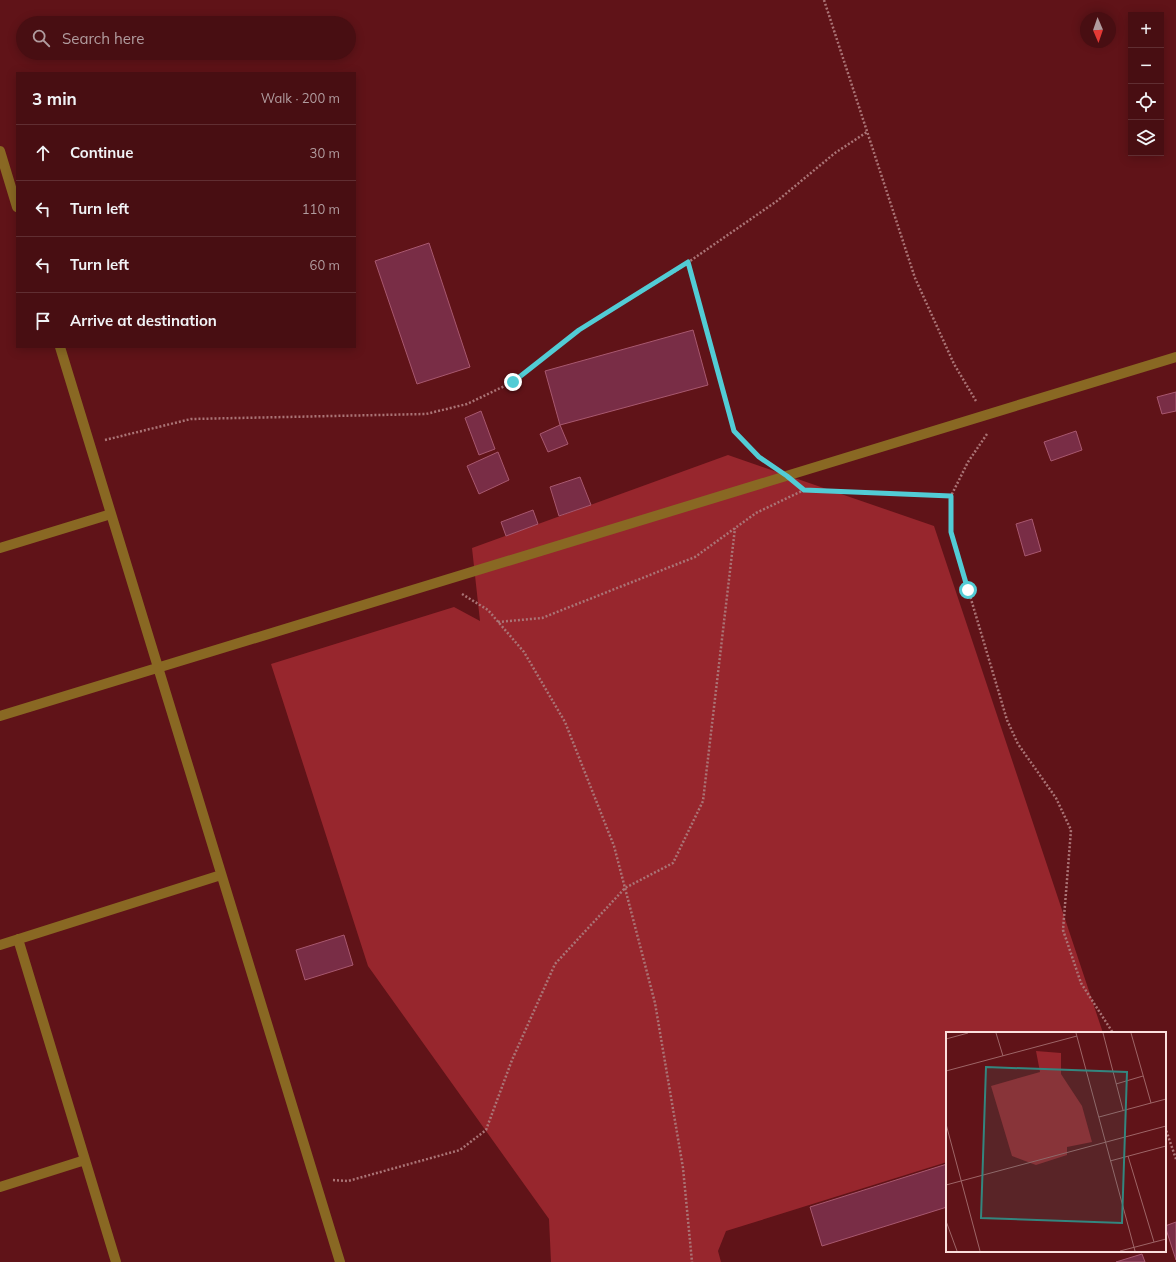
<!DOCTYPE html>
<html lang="en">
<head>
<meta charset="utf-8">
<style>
  body { margin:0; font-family:Mulish,sans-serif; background:#521c20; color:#f1f3f6 }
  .controls { position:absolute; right:12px; top:12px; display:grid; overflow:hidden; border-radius:0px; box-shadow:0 2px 10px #0003 }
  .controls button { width:36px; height:36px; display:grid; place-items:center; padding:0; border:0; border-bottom:1px solid #602e32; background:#480e12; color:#f1f3f6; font:20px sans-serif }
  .compass { position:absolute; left:1080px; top:12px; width:36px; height:36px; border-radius:50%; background:#480e12; box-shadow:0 2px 10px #0003; rotate:178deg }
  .stop { position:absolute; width:12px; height:12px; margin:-9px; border:3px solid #52ccd5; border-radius:50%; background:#fff }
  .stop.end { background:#52ccd5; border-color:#fff; box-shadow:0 1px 4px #0008 }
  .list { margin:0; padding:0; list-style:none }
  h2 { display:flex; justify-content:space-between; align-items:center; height:52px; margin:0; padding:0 16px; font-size:17px }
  h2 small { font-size:13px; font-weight:400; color:#b19c9f }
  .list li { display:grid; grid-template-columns:26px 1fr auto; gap:12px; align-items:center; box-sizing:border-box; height:56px; padding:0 16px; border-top:1px solid #602e32 }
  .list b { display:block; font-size:15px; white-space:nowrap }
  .list em { font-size:13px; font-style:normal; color:#b19c9f }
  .icon { flex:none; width:22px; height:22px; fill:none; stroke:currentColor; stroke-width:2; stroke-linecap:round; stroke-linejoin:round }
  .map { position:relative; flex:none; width:1176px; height:1262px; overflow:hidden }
  .search { position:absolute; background:#480e12; box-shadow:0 2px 10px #0003; left:16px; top:16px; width:340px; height:44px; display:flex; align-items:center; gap:10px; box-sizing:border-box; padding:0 14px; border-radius:22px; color:#b19c9f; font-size:15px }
  .panel { position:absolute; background:#480e12; box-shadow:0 2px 10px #0003; left:16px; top:72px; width:340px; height:276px; border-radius:0px }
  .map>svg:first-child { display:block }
  .green { fill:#97262d }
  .building { fill:#792d46; stroke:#a8586f }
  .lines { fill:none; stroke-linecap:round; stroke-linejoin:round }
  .path { stroke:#aa7476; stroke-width:2.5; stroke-dasharray:2 2; stroke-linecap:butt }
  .street { stroke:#896823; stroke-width:10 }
  .route { stroke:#52ccd5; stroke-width:5 }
  .inset-road { fill:none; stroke:#9e6567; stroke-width:1 }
  .view { fill:#33867f; fill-opacity:0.15; stroke:#33867f; stroke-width:2 }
  .inset-edge { fill:none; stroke:#fcdfdd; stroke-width:2 }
</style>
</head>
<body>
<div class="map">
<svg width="1176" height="1262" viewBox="0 0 1176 1262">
  <rect width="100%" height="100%" fill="#601318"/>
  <path class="green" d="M728,455L934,526L1103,1033H947V1162L726,1231L718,1251L721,1262H551L549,1219L368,966L271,664L454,607L480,621L472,548Z"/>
  <path class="building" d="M429,243L470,367L417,384L375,261Z
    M693,330L708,385L560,425L545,371Z
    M1176,392V411L1162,414L1157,397Z
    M481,411L495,449L479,455L465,418Z
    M560,425L568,444L548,452L540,434Z
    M1076,431L1082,450L1051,461L1044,442Z
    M498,452L509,480L479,494L467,466Z
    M580,477L591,505L559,516L550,487Z
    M533,510L538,524L506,536L501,522Z
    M1032,519L1041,551L1025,556L1016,524Z
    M344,935L353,965L305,980L296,950Z
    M947,1164V1207L822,1246L810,1207Z
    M1176,1222V1260L1165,1226Z
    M1142,1254L1145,1262H1116Z"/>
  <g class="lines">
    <path class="path" d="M824,0L915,278L954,364L976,401
      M688,262L734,431L759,457L768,463
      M987,434L968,462L951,496V532L1007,720L1018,744L1056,798L1071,830L1063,930L1081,983L1113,1033
      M105,440L191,419L426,414L467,404L513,382L579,330L677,270L777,201L835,153L867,132
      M462,594L488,610L524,652L565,722L614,846L655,1003L683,1168L692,1262
      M498,622L542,618L695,557L756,513L804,490L951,496
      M1165,1127L1176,1159
      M333,1180L348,1181L460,1150L486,1130L512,1060L555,964L625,888L673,863L703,801L735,528"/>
    <path class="street" d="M0,151L17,207
      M60,347L340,1262
      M0,548L111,514
      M0,716L1176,357
      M18,939L116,1262
      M0,945L221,875
      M0,1187L85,1160"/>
  </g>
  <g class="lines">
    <path class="route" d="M513,382L579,330L688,262L734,431L759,457L787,476L804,490L951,496V532L968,590"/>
  </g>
  <g transform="translate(946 1032)">
    <rect width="220" height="220" fill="#601318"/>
    <path d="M90,19L115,21V42L136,74L146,110L121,115V123L90,133L66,124L45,54L94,40Z" fill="#97262d"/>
    <path class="inset-road" d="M50,1L57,24M130,1L189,219M157,1L177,78M185,1L205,71M0,7L22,1M0,39L131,4M170,52L197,44M153,85L220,67M0,92L34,219M182,124L208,210M164,129L220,114M0,153L220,94M0,189L11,219M174,219L220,207"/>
    <path class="view" d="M40,35L181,40L176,191L35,186Z"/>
    <rect width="220" height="220" class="inset-edge"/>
  </g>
</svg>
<div class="controls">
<button>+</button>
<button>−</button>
<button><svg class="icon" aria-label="locate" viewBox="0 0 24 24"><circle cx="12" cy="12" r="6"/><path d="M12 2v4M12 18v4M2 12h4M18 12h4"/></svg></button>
<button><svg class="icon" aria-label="layers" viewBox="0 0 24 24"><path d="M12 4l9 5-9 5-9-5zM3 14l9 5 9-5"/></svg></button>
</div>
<svg class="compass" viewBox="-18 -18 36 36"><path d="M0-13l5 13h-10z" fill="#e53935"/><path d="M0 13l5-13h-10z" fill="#b19c9f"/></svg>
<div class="stop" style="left:968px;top:590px"></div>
<div class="stop end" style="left:513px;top:382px"></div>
<div class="search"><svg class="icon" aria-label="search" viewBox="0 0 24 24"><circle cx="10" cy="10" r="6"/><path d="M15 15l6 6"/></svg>Search here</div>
<section class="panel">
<h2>3 min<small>Walk · 200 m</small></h2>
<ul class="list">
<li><svg class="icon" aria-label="ahead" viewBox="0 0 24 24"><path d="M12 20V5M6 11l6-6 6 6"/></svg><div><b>Continue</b></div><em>30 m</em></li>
<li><svg class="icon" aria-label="left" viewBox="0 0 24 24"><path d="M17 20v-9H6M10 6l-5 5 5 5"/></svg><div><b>Turn left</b></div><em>110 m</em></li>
<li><svg class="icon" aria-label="left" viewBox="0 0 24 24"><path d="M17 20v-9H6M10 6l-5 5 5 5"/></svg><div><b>Turn left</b></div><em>60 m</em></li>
<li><svg class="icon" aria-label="arrive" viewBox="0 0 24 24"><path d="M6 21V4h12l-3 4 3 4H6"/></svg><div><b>Arrive at destination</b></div></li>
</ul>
</section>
</div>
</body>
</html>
